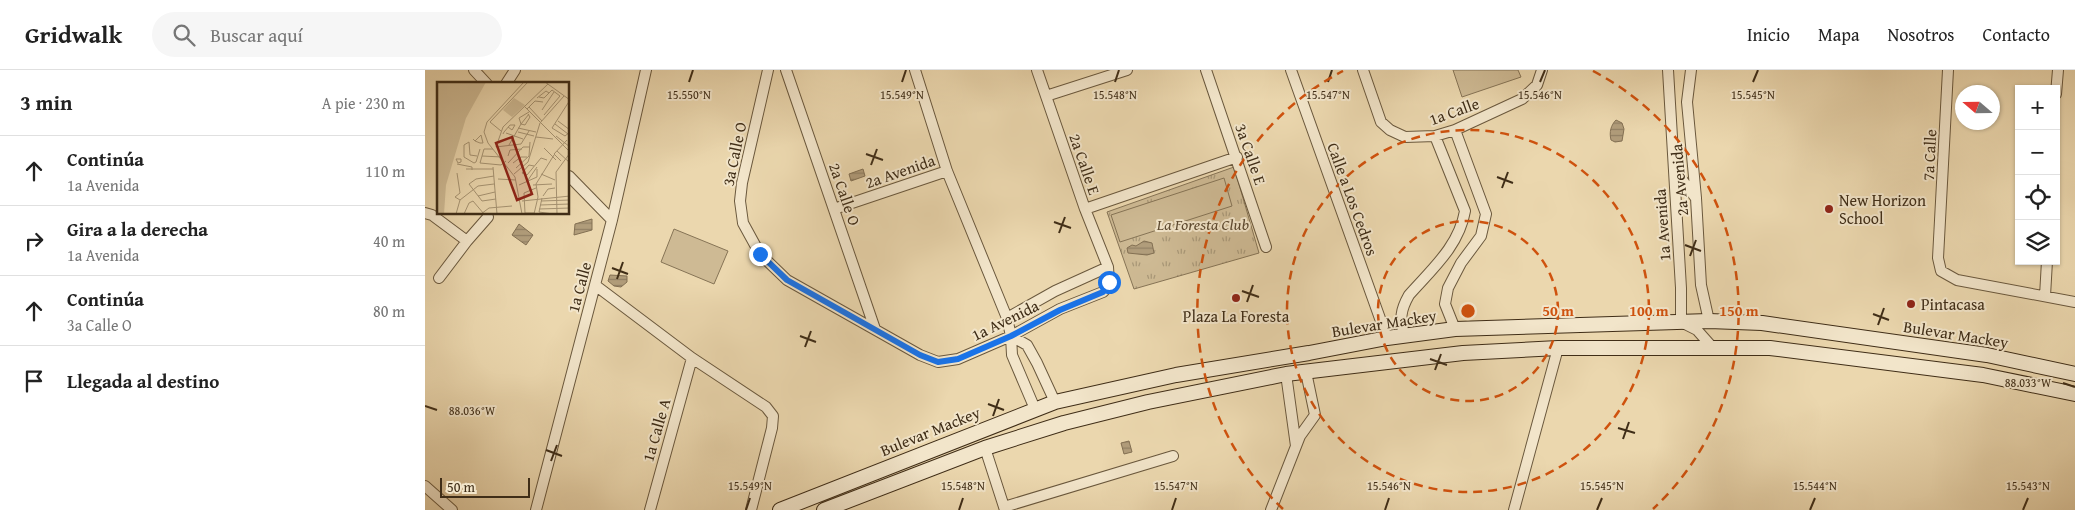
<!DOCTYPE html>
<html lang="es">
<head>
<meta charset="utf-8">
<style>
  body { margin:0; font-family:"Gentium Book Plus",serif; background:#f6f6f6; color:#222 }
  .controls { position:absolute; right:15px; top:15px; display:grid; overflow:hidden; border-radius:0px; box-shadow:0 1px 4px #0004 }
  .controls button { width:45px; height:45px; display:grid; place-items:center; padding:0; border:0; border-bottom:1px solid #e0e0e0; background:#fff; color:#222; font:25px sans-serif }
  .compass { position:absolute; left:1530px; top:15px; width:45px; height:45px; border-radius:50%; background:#fff; box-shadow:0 1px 4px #0004; rotate:290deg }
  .scale { position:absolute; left:15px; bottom:12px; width:90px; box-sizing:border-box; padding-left:5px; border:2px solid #3f2d17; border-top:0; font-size:14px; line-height:18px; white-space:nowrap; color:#3f2d17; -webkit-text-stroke:4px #f2e5ca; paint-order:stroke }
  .stop { position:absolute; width:15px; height:15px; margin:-11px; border:4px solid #1a73e8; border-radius:50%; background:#fff }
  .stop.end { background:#1a73e8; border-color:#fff; box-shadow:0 1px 5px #0008 }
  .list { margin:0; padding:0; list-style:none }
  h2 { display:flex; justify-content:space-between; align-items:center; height:65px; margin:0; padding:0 20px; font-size:21px }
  h2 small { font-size:16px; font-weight:400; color:#767676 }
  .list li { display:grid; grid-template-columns:32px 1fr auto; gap:15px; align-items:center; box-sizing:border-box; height:70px; padding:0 20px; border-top:1px solid #e0e0e0 }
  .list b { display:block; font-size:19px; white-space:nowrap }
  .list p { margin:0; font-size:16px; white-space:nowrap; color:#767676 }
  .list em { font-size:16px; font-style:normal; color:#767676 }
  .icon { flex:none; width:28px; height:28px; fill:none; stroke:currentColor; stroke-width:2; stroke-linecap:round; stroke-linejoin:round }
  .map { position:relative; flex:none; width:1650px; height:440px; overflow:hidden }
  header { display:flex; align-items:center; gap:30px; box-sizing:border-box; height:70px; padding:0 25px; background:#fff; border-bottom:1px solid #e0e0e0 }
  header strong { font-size:24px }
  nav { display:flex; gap:28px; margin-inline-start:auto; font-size:18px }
  .search { width:350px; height:45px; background:#f6f6f6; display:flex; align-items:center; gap:12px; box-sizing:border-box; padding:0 18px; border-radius:28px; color:#767676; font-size:19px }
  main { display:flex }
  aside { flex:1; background:#fff }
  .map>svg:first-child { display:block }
  .grass { fill:url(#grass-tufts); stroke:#867456 }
  .pitch { fill:#ceba94; stroke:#867456 }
  .water { fill:url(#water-rules); stroke:#837053 }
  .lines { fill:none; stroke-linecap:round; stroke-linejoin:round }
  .street-casing { stroke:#6a583d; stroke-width:12 }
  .secondary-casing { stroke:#3f2d17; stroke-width:16 }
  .street { stroke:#f2e5ca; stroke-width:10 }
  .secondary { stroke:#f2e5ca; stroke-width:14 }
  .route { stroke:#1a73e8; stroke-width:6 }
  .ticks { fill:none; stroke:#3f2d17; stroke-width:2 }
  .ring { fill:none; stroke:#cf520e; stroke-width:2.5; stroke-dasharray:9 6 }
  .poi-dot { fill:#8f2418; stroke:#f2e5ca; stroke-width:2 }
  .labels { text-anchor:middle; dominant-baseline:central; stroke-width:4; stroke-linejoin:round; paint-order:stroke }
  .street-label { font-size:16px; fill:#3f2d17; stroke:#f2e5ca }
  .poi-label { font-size:16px; fill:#3f2d17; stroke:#f2e5ca; text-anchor:start }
  .park-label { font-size:16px; font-style:italic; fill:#5c4930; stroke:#f2e5ca }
  .inset-road { fill:none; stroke:#a69372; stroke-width:1 }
  .view { fill:#8f2418; fill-opacity:0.15; stroke:#8f2418; stroke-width:2.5 }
  .inset-edge { fill:none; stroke:#3f2d17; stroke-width:2.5 }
  .ticks-label { font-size:12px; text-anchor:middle; fill:#3f2d17; stroke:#f2e5ca; stroke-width:4; stroke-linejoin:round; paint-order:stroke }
  .centre { fill:#cf520e; stroke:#f2e5ca; stroke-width:2.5 }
  .ring-label { font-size:15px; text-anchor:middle; font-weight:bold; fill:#cf520e; stroke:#f2e5ca; stroke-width:4; stroke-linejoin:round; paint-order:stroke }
</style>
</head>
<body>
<header>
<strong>Gridwalk</strong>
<div class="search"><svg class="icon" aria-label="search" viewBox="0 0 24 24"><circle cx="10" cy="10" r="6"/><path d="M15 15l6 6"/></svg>Buscar aquí</div>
<nav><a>Inicio</a><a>Mapa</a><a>Nosotros</a><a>Contacto</a></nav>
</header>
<main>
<aside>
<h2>3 min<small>A pie · 230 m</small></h2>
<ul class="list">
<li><svg class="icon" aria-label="ahead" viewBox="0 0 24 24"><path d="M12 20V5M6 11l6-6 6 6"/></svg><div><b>Continúa</b><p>1a Avenida</p></div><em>110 m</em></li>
<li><svg class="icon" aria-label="right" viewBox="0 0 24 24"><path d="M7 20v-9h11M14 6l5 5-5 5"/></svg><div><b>Gira a la derecha</b><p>1a Avenida</p></div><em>40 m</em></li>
<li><svg class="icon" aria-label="ahead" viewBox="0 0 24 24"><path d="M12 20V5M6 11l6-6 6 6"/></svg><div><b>Continúa</b><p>3a Calle O</p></div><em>80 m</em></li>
<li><svg class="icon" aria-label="arrive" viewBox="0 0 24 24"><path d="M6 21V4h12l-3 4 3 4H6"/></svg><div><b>Llegada al destino</b></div></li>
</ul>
</aside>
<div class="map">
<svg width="1650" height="440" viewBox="0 0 1650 440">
  <defs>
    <pattern id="grass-tufts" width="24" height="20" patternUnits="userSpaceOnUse" patternTransform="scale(1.25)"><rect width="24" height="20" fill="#ceba94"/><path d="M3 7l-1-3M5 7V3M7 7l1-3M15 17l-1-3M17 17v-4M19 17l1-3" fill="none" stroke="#a99878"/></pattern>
    <pattern id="water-rules" width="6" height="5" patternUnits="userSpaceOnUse" patternTransform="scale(1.25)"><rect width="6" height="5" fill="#b19d7b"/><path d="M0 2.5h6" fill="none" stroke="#918064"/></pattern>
  </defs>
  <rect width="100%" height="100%" fill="#ebd7ae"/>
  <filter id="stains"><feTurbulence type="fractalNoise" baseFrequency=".004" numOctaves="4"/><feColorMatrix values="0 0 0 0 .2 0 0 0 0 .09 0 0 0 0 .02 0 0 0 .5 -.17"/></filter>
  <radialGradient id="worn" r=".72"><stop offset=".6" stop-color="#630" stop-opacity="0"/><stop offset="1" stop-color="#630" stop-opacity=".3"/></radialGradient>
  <path class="grass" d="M809,97L834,183L709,219L682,142Z"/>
  <path class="pitch" d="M1028,0H1093L1096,7L1037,27Z
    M799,108L807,136L695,172L686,145Z
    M249,159L303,181L289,214L236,192Z"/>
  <path class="water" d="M1191,50L1197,53L1199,59L1197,71L1190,72L1186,70C1184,62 1186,55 1191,50Z
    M438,99L440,106L426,111L424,104Z
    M167,149V160L149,165L150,154Z
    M94,154L108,165L101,175L87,165Z
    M719,171L727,173L729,183L722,185L703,183L702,178L707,175L711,176Z
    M185,205L202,206V212L196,217L189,216L183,211Z
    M704,371L707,382L699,384L696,373Z"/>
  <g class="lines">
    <defs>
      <path id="street" d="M49,0L62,14
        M343,0L317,113L315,131L318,153L335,184L362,210L495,285L513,292L533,289L586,266L635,239L678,222L682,218L684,212L683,197L660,139L612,0
        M361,0L450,259
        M490,0L522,101L582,248L586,266L587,285L610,339
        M781,0L841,177
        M866,0L962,268
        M938,0L956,52L965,60L980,67L1010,66L1030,60L1097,29L1112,15L1117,0
        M1243,0L1256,218V252L1272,260L1288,278
        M1266,0L1262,32L1271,128L1276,215L1284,251
        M1523,0L1513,188L1516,201L1532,210L1650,232
        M81,14L90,0
        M1631,24L1633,0
        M621,26L702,0
        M1249,99L1270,127
        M144,106L187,150
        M409,139L522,101
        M660,139L812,87
        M0,143L7,145L42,171L14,208
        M42,171L63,147
        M170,215L267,288L341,337L348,346L347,358L326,440
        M1620,226L1622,191
        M582,248L630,221L683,197
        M1030,259L1020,234L1023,218L1036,193L1056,166L1061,144L1030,60
        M979,265C975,248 975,241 984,225C1007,199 1034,176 1040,141L1010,66
        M586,266L602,275L612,293L630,332
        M861,304L871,376
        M560,378L580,440
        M0,416L27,440
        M579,437L748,386
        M111,440L187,150L221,0
        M225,440L267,288
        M846,440L875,366L890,345L881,302
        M1089,440L1133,278"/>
      <path id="secondary" d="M355,440L630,332L751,305L884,283L962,268L1030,259L1284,251L1337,253L1562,285L1650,304
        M399,440L560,378L639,353L723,332L861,304L1038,283L1133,278H1345L1558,305L1650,324"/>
    </defs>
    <use href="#street" class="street-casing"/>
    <use href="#secondary" class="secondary-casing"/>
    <use href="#street" class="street"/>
    <use href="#secondary" class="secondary"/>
  </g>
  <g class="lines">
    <path class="route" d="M335,184L362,210L495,285L513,292L533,289L586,266L635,240L678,222L684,212"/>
  </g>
  <path class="ticks" d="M264,12L268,0M477,12L481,0M690,12L694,0M903,12L907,0M1115,12L1120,0M1328,12L1333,0M441,84L458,90M446,95L452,79M1072,107L1088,113M1077,118L1083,102M629,152L646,158M634,163L640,147M1260,175L1276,181M1265,186L1271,170M187,198L203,204M192,209L198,192M817,221L834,227M822,232L828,215M1448,244L1464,250M1453,255L1459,238M375,266L391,272M380,277L386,261M1005,289L1022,295M1010,300L1016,284M1638,313L1650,317M563,334L579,340M0,336L12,340M568,346L574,329M1193,358L1210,363M1198,369L1204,352M121,380L137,386M126,391L132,375M321,440L325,428M534,440L538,428M747,440L751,428M960,440L964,428M1172,440L1177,428M1385,440L1390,428M1598,440L1603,428"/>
  <g class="ring">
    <circle cx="1043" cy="241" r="90"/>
    <circle cx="1043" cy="241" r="181"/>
    <path d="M858 439A271 271 0 0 1 918 1M1168 1A271 271 0 0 1 1228 439"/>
  </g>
  <g class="poi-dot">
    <circle cx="1404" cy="139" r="5"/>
    <circle cx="811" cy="228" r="5"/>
    <circle cx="1486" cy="234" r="5"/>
  </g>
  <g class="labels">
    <g class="street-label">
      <text transform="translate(1029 41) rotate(-20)">1a Calle</text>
      <text transform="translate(309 84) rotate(-78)">3a Calle O</text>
      <text transform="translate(826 84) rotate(71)">3a Calle E</text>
      <text transform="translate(1504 85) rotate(-87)">7a Calle</text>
      <text transform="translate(660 94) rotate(71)">2a Calle E</text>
      <text transform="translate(475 101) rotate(-19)">2a Avenida</text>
      <text transform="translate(1254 110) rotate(-95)">2a Avenida</text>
      <text transform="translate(420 124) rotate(71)">2a Calle O</text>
      <text transform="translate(928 129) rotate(70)">Calle a Los Cedros</text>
      <text transform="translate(1237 155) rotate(-94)">1a Avenida</text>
      <text transform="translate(154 217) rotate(-75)">1a Calle</text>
      <text transform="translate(580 250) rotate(-26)">1a Avenida</text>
      <text transform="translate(959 253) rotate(-9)">Bulevar Mackey</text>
      <text transform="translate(1531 264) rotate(9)">Bulevar Mackey</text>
      <text transform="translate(231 360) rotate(-74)">1a Calle A</text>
      <text transform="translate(505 361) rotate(-22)">Bulevar Mackey</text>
    </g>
    <g class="poi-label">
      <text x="1414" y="130">New Horizon<tspan x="1414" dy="18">School</tspan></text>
      <text x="1496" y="234">Pintacasa</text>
      <text x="811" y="246" text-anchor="middle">Plaza La Foresta</text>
    </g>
    <g class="park-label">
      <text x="778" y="154">La Foresta Club</text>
    </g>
  </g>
  <g transform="translate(12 12)">
    <rect width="132" height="132" fill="#ebd7ae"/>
    <path d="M77,16L88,23L75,35L66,28Z" fill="#ceba94"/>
    <path d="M0,0H49L29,36L9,103L7,132H0Z" fill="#ceba94"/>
    <path class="inset-road" d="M108,0L133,18M102,15L107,16L115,8L123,14L107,33M100,16L109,9L112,11M133,18L115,46L128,54L133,50M87,24L133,70M92,25L105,39M90,27L98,19L106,20M105,28L117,10M92,32L84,42L82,36L92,30M121,39L133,48M118,42L131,52M81,46L99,50M64,49L53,40L91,0M81,50L97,54M69,51L86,57M66,52L67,50L73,43H78L75,48L71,45M119,54L133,65M99,55L116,57M36,57L38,59L43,61H46L44,53L38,59M72,63L84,42L88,43L93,35L91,32M59,65L66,45L111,2M59,65L84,62L92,49M107,66L119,78M56,67H47L43,81L64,83L69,79M120,69L133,81M40,74L33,73L32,60L27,63V75L37,81L39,80L43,67M45,74L65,75M71,74L73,68L85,67M19,77H24V80L21,81ZM124,79L117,72L130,58M71,81L86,65H93M76,81L84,75H90M20,82L35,85V88M97,84L92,83L85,91L90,93L104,76L110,78M56,85L60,132M79,86L92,74L93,60M29,87H56M77,92L91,80L103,41L127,14M104,92L118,98M57,94L39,97L32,102L45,119L59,117M61,97L79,98M91,98L100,85M82,103L100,95V87M96,103L115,102M41,114L58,110M106,114L111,107L118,106M105,116L102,130L116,132M23,118L41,104L57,102M85,119L133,114M104,119L133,118M103,123L133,122M102,127L133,126M97,131H88L87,111L99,106M19,132L23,118L18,115L23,111L20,91M27,132L32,121L36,119L47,132M44,132L52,126L75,124M85,132L78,95L51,61L47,50L50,40L87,0M97,132L101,115L99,102L117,73M120,132L119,90L133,71"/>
    <path class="view" d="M75,55L95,112L80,118L59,61Z"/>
    <rect width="132" height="132" class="inset-edge"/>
  </g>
  <g class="ticks-label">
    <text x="264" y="29">15.550°N</text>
    <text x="477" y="29">15.549°N</text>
    <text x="690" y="29">15.548°N</text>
    <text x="903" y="29">15.547°N</text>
    <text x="1115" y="29">15.546°N</text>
    <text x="1328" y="29">15.545°N</text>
    <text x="1603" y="317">88.033°W</text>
    <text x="47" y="345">88.036°W</text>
    <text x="325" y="420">15.549°N</text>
    <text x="538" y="420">15.548°N</text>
    <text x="751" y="420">15.547°N</text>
    <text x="964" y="420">15.546°N</text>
    <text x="1177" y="420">15.545°N</text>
    <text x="1390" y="420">15.544°N</text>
    <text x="1603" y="420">15.543°N</text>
  </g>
  <circle cx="1043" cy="241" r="8" class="centre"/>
  <g class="ring-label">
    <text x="1133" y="246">50 m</text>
    <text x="1224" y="246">100 m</text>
    <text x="1314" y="246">150 m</text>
  </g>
  <rect width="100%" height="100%" filter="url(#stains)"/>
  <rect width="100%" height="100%" fill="url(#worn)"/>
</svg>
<div class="controls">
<button>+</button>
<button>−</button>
<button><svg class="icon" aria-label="locate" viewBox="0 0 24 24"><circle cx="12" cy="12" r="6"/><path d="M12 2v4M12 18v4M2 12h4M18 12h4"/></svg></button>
<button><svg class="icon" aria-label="layers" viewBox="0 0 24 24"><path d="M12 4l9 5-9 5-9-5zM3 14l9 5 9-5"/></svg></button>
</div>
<svg class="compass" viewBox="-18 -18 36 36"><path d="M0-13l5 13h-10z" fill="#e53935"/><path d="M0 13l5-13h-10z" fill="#767676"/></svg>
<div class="scale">50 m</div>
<div class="stop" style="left:684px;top:212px"></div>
<div class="stop end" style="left:335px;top:184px"></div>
</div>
</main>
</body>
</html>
